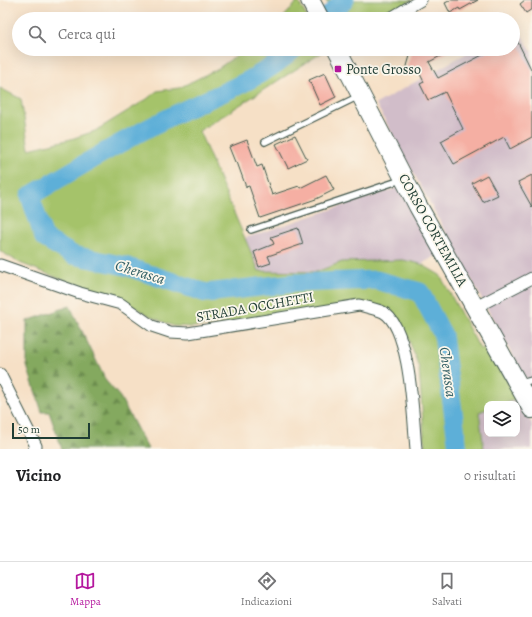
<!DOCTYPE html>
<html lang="it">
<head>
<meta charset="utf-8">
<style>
  body { margin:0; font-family:Alegreya,serif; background:#f6f6f6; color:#202124 }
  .controls { position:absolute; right:12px; bottom:12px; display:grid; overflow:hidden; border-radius:8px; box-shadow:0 4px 16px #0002 }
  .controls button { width:36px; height:36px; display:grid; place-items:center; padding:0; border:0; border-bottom:1px solid #e0e0e0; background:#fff; color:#202124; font:20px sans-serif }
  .scale { position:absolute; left:12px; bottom:10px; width:78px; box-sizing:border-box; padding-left:4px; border:2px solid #1f3d34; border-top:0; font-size:11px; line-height:14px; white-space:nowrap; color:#1f3d34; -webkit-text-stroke:3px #fbf7ec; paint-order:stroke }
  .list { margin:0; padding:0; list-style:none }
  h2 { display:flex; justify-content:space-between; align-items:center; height:52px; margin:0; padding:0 16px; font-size:17px }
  h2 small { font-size:13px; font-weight:400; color:#757577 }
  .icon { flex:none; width:22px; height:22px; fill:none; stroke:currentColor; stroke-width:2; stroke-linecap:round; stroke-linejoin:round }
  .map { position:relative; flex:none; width:532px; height:449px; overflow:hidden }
  .search { position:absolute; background:#fff; box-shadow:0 4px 16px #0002; left:12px; right:12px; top:12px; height:44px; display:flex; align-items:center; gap:10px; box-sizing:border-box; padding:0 14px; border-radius:22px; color:#757577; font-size:15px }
  .sheet { height:112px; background:#fff }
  nav { display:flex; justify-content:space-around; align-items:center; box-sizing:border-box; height:56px; border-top:1px solid #e0e0e0; background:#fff; font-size:11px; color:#757577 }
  nav a { display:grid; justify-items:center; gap:2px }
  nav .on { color:#b5179e }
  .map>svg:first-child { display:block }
  .industrial { fill:#d1bdc9 }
  .grass { fill:#a5c36a; stroke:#62804f }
  .forest { fill:url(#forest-firs); stroke:#527349 }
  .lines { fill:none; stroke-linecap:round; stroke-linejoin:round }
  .river { stroke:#5dafd8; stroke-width:19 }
  .building { fill:#f5afa3 }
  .service-casing { stroke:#3f554a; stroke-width:8 }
  .minor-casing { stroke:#3f554a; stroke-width:13 }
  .primary-casing { stroke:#3f554a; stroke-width:20 }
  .service { stroke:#fff; stroke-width:5.5 }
  .minor { stroke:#fff; stroke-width:11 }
  .primary { stroke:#fff; stroke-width:18 }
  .poi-dot { fill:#b5179e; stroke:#fbf7ec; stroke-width:1.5 }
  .labels { text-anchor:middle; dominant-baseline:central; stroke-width:3.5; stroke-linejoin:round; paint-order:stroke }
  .poi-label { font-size:14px; fill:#1f3d34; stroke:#fbf7ec; text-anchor:start }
  .street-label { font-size:14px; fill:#1f3d34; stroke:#fbf7ec }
  .water-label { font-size:15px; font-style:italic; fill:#325f65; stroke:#fbf7ec }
</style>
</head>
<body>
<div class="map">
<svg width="532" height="449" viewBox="0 0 532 449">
  <defs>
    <pattern id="forest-firs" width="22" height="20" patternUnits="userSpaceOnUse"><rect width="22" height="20" fill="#84a95e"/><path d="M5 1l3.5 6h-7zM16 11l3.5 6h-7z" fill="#6b8b4e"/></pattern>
  </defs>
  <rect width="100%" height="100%" fill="#fbf7ec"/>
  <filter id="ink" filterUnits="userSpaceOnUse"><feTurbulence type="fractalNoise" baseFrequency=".025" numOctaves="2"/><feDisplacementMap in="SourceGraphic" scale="8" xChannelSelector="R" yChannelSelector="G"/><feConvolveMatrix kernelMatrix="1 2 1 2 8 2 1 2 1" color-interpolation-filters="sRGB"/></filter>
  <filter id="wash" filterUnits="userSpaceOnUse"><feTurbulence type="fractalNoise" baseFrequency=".012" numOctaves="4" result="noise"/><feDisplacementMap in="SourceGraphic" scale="16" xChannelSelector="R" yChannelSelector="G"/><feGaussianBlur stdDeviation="0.9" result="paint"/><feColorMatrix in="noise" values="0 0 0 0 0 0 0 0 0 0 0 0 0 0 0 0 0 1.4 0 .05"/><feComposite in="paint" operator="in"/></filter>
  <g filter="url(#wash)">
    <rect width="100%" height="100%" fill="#f6e0c6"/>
    <path class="industrial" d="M516,25L532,52V391L376,104L474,49H513V27Z
      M400,187L438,255L421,264L403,260L342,262L316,272L259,271L245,238Z
      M518,399L532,424V449H484L479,412L487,409V434H517V404H502Z"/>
    <path class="grass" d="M326,0H412L379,19H336Z
      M298,1L308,19H282Z
      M246,49L326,50L199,131L259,271L316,272L342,262L403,260L421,264L440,275L480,349L489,348L518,399L502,404H487V409L479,412L484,449H425L419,368L408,337L397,317L382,306L193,327L173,326L152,317L122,300L102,295L20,263L0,251V88L21,99L29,149L71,139L95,131L147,99L157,91L179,88L217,69Z"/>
    <path class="forest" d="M70,306L106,381L120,397L148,449H62L49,412H42L27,366V321Z"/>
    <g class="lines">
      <path class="river" d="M325,19L345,0
        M294,49C262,79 218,94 180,112C128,137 79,167 30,196L44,238L73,255L125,266L206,293L295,283L376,280L420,292L443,335L458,449"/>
    </g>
    <g id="blocks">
      <path class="building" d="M451,0H478L460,10L459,8L450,13L445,3Z
        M525,0H532V9L526,13L520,4Z
        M513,32L532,71V137L510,149L504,137L454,164L441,141L463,129L445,92L428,100L420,84L424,82L417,68L410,72L407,66L412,49H454L429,62L438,78L494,49H513Z
        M325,73L336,97L320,105L309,80Z
        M295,135L307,159L288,168L276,144Z
        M247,140L257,167L262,165L272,195L299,186L300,188L326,175L334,190L316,199L260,218L249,186L246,187L237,162H235L229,147Z
        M487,175L498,195L483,202L472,183Z
        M532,175V207L518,182Z
        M298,228L303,244L268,256L271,263L259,267L254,252L274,244L271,237Z"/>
    </g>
  </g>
  <g filter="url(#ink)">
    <use href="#blocks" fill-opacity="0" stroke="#3f554a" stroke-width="1"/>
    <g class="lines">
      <defs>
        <path id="service" d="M265,142L359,96
          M251,230L401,180
          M521,383L532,380"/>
        <path id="minor" d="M389,19L421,0
          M0,265L80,293L121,304L152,326L170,332L188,333L359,305C367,307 376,309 383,312C411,327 413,419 416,449
          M476,307L532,278
          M0,374L36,446L34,449"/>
        <path id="primary" d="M310,0L320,19
          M337,49L418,206L532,409"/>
      </defs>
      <use href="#service" class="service-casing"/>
      <use href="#minor" class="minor-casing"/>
      <use href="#primary" class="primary-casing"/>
      <use href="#service" class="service"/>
      <use href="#minor" class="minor"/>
      <use href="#primary" class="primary"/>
    </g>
  </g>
  <rect class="poi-dot" x="334" y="65" width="8" height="8" rx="2"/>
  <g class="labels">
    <g class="poi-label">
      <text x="346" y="69">Ponte Grosso</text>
    </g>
    <g class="street-label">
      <text transform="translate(433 230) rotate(61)">CORSO CORTEMILIA</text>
      <text transform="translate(255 307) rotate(-10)">STRADA OCCHETTI</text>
    </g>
    <g class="water-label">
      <text transform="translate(140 272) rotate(17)">Cherasca</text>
      <text transform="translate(448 372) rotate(82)">Cherasca</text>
    </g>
  </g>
</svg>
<div class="controls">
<button><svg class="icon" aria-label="layers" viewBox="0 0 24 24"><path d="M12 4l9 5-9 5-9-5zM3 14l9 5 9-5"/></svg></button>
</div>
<div class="scale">50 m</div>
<div class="search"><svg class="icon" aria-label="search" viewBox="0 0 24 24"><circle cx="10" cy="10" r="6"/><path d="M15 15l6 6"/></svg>Cerca qui</div>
</div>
<section class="sheet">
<h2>Vicino<small>0 risultati</small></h2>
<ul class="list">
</ul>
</section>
<nav>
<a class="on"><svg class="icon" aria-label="map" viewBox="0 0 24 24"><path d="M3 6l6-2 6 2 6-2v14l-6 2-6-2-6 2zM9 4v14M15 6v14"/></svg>Mappa</a>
<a><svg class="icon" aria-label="directions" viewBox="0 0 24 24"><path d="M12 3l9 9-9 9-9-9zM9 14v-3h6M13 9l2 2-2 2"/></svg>Indicazioni</a>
<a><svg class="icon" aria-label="saved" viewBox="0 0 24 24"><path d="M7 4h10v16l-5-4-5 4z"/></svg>Salvati</a>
</nav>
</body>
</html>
